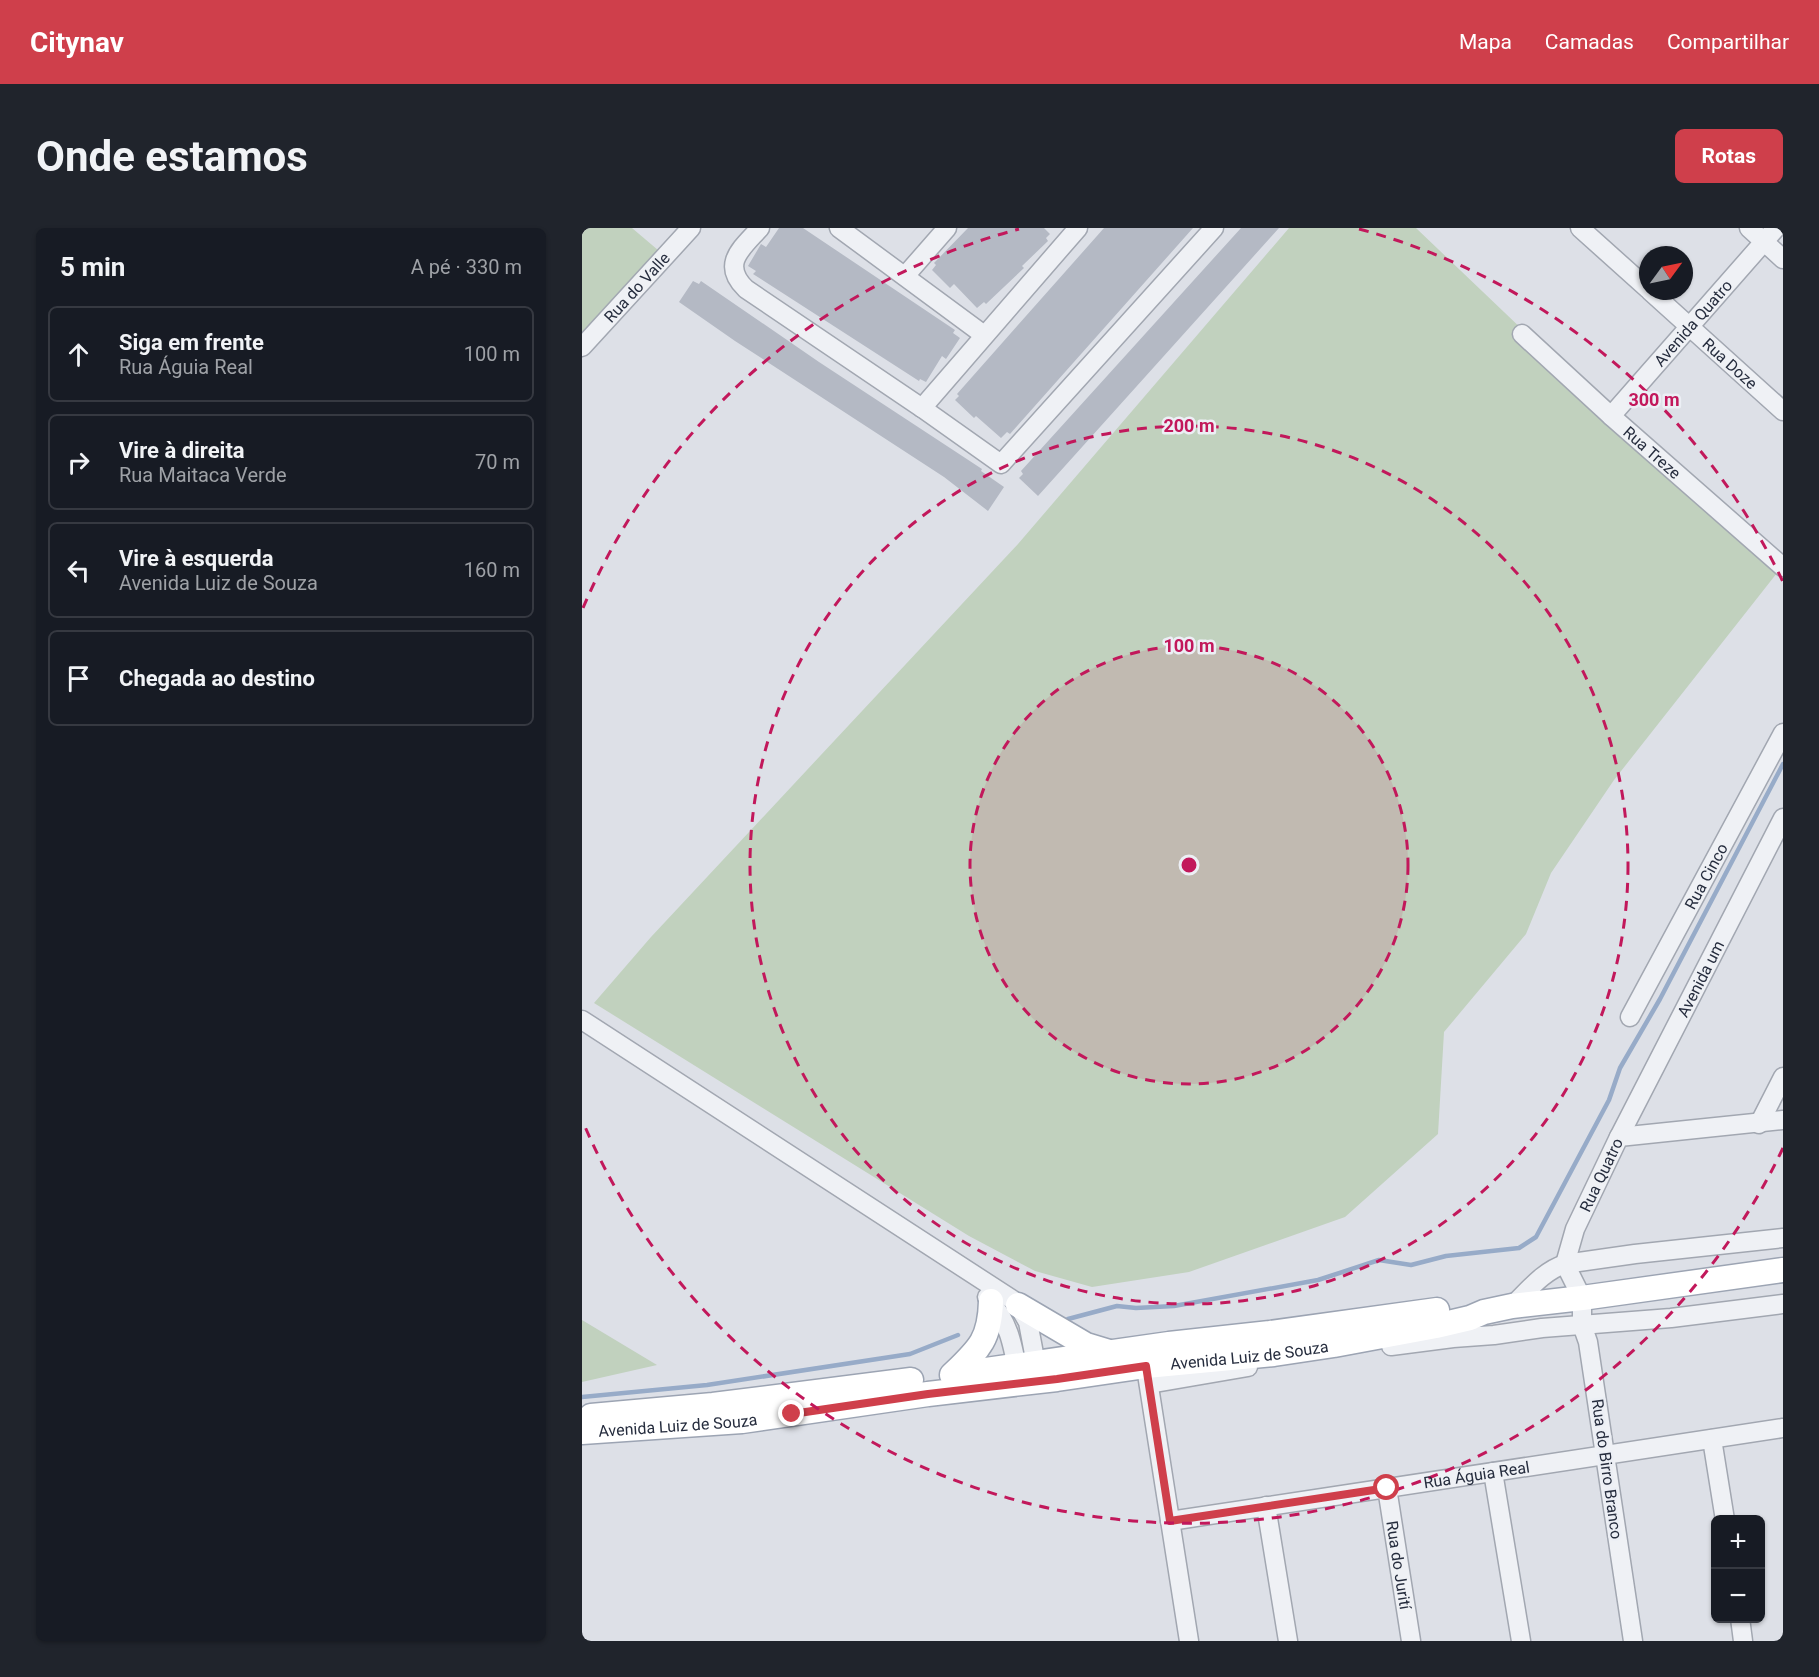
<!DOCTYPE html>
<html lang="pt">
<head>
<meta charset="utf-8">
<style>
  body { margin:0; font-family:Roboto,sans-serif; background:#20242c; color:#f1f3f6 }
  .controls { position:absolute; right:18px; bottom:18px; display:grid; overflow:hidden; border-radius:9px; box-shadow:0 2px 4px #0004 }
  .controls button { width:54px; height:54px; display:grid; place-items:center; padding:0; border:0; border-bottom:2px solid #363941; background:#171b24; color:#f1f3f6; font:30px sans-serif }
  .compass { position:absolute; left:1057px; top:18px; width:54px; height:54px; border-radius:50%; background:#171b24; box-shadow:0 2px 4px #0004; rotate:57deg }
  .stop { position:absolute; width:18px; height:18px; margin:-14px; border:4px solid #cf3f4b; border-radius:50%; background:#fff }
  .stop.end { background:#cf3f4b; border-color:#fff; box-shadow:0 2px 6px #0008 }
  .list { margin:0; padding:0; list-style:none }
  h2 { display:flex; justify-content:space-between; align-items:center; height:78px; margin:0; padding:0 24px; font-size:26px }
  h2 small { font-size:20px; font-weight:400; color:#9ea1a6 }
  .list li { display:grid; grid-template-columns:39px 1fr auto; gap:18px; align-items:center; box-sizing:border-box; height:96px; margin:0 12px 12px; padding:0 12px; border:2px solid #363941; border-radius:9px }
  .list b { display:block; font-size:22px; white-space:nowrap }
  .list p { margin:0; font-size:20px; white-space:nowrap; color:#9ea1a6 }
  .list em { font-size:20px; font-style:normal; color:#9ea1a6 }
  .icon { flex:none; width:33px; height:33px; fill:none; stroke:currentColor; stroke-width:2; stroke-linecap:round; stroke-linejoin:round }
  .map { position:relative; flex:none; width:1201px; height:1413px; overflow:hidden; border-radius:9px }
  header { display:flex; align-items:center; gap:36px; box-sizing:border-box; height:84px; padding:0 30px; background:#cf3f4b; color:#fff }
  header strong { font-size:28px }
  nav { display:flex; gap:33px; margin-inline-start:auto; font-size:21px }
  .intro { display:flex; align-items:center; justify-content:space-between; box-sizing:border-box; height:144px; padding:0 36px }
  h1 { margin:0; font-size:42px }
  .button { padding:15px 27px; border-radius:9px; background:#cf3f4b; color:#fff; font-size:21px; font-weight:700 }
  main { display:flex; gap:36px; padding:0 36px }
  aside { flex:1; background:#171b24; border-radius:9px; box-shadow:0 2px 4px #0004 }
  .map>svg:first-child { display:block }
  .green { fill:#c1d1be }
  .lines { fill:none; stroke-linecap:round; stroke-linejoin:round }
  .stream { stroke:#97abc8; stroke-width:4.5 }
  .building { fill:#b4b9c4 }
  .minor-casing { stroke:#a2a7b1; stroke-width:21 }
  .major-casing { stroke:#9ca4b3; stroke-width:27 }
  .minor { stroke:#eff1f5; stroke-width:18 }
  .major { stroke:#fff; stroke-width:24 }
  .route { stroke:#cf3f4b; stroke-width:8 }
  .ring { fill:none; stroke:#c2185b; stroke-width:3; stroke-dasharray:10 8 }
  .labels { text-anchor:middle; dominant-baseline:central; stroke-width:5; stroke-linejoin:round; paint-order:stroke }
  .street-label { font-size:16px; fill:#262d3e; stroke:#eceff5 }
  .centre { fill:#c2185b; stroke:#eceff5; stroke-width:3 }
  .ring-label { font-size:18px; text-anchor:middle; font-weight:bold; fill:#c2185b; stroke:#eceff5; stroke-width:5; stroke-linejoin:round; paint-order:stroke }
</style>
</head>
<body>
<header>
<strong>Citynav</strong>
<nav><a>Mapa</a><a>Camadas</a><a>Compartilhar</a></nav>
</header>
<div class="intro"><h1>Onde estamos</h1><a class="button">Rotas</a></div>
<main>
<aside>
<h2>5 min<small>A pé · 330 m</small></h2>
<ul class="list">
<li><svg class="icon" aria-label="ahead" viewBox="0 0 24 24"><path d="M12 20V5M6 11l6-6 6 6"/></svg><div><b>Siga em frente</b><p>Rua Águia Real</p></div><em>100 m</em></li>
<li><svg class="icon" aria-label="right" viewBox="0 0 24 24"><path d="M7 20v-9h11M14 6l5 5-5 5"/></svg><div><b>Vire à direita</b><p>Rua Maitaca Verde</p></div><em>70 m</em></li>
<li><svg class="icon" aria-label="left" viewBox="0 0 24 24"><path d="M17 20v-9H6M10 6l-5 5 5 5"/></svg><div><b>Vire à esquerda</b><p>Avenida Luiz de Souza</p></div><em>160 m</em></li>
<li><svg class="icon" aria-label="arrive" viewBox="0 0 24 24"><path d="M6 21V4h12l-3 4 3 4H6"/></svg><div><b>Chegada ao destino</b></div></li>
</ul>
</aside>
<div class="map">
<svg width="1201" height="1413" viewBox="0 0 1201 1413">
  <rect width="100%" height="100%" fill="#dde0e7"/>
  <path class="green" d="M0,0H50L83,28L0,118Z
    M707,0H834L1195,345L1032,552L969,645L944,706L862,804L856,906L763,989L607,1044L510,1059L453,1043L387,1008L12,775L69,709L436,316Z
    M0,1092L75,1137L0,1154Z"/>
  <g class="lines">
    <path class="stream" d="M486,1091L535,1078L554,1080L592,1078L736,1052L797,1032L829,1037L864,1028L937,1020L954,1009L1027,872L1038,840L1078,771L1201,536
      M0,1169L125,1157L328,1126L376,1107"/>
  </g>
  <path class="building" d="M197,0H221L373,102L371,105L378,110L364,131L360,128L344,154L338,151L337,153L171,46L174,43L166,38L179,16L184,19Z
    M386,0H462L468,6L464,10L466,13L440,38L442,40L404,76L402,74L395,80L372,56L368,60L350,42L354,37L352,35Z
    M522,0H611L428,206L425,204L419,210L394,188L392,190L373,172L377,168L375,166Z
    M659,0H697L456,268L437,250L441,246L439,243Z
    M111,53L117,56L119,53L237,134L400,241L399,243L422,259L406,283L362,249L153,113L97,74Z"/>
  <g class="lines">
    <defs>
      <g id="minor">
        <path d="M178,0C160,20 138,36 164,61L340,180"/>
        <path d="M257,0L402,107"/>
        <path d="M496,0L340,180L419,236L632,0"/>
        <path d="M998,0L1066,61"/>
        <path d="M1167,0L1201,31"/>
        <path d="M323,48L365,0"/>
        <path id="s1" d="M1068,63L1201,183"/>
        <path id="s2" d="M940,106L1029,188L1201,339"/>
        <path id="s3" d="M0,119L109,0"/>
        <path id="s4" d="M1029,188L1194,0"/>
        <path id="s5" d="M1048,789L1201,505"/>
        <path d="M0,792L434,1074L446,1094L456,1147"/>
        <path d="M1177,896L1201,849"/>
        <path id="s6" d="M1037,909L1201,590"/>
        <path d="M405,1069C428,1095 431,1118 437,1151"/>
        <path d="M930,1078C946,1063 961,1043 983,1036L1053,1026L1201,1010"/>
        <path d="M809,1118L871,1110L912,1107L960,1100L1089,1090L1201,1076"/>
        <path d="M565,1146L607,1413"/>
        <path d="M567,1156L666,1139"/>
        <path d="M1130,1211L1143,1292"/>
        <path d="M911,1244L939,1413"/>
        <path id="s7" d="M805,1260L829,1413"/>
        <path d="M684,1278L706,1413"/>
        <path id="s8" d="M588,1293L1201,1200"/>
        <path d="M1158,1390L1161,1413"/>
        <path id="s9" d="M1051,1413L1006,1114L1000,1097V1070L983,1036L993,1001L1037,909L1201,892"/>
      </g>
      <g id="major">
        <path d="M436,1077L504,1117L527,1124"/>
        <path d="M390,1144L587,1116L688,1105L855,1082"/>
        <path d="M370,1147C397,1121 408,1112 409,1073"/>
        <path d="M9,1188L131,1177L329,1152"/>
        <path id="s10" d="M0,1204L160,1193L346,1166L475,1151L564,1138L692,1126L752,1117L854,1098L888,1090L902,1084L930,1078L1000,1070L1201,1042"/>
      </g>
    </defs>
    <use href="#minor" class="minor-casing"/>
    <use href="#major" class="major-casing"/>
    <use href="#minor" class="minor"/>
    <use href="#major" class="major"/>
  </g>
  <g class="lines">
    <path class="route" d="M210,1186L346,1166L475,1151L564,1138L588,1293L805,1260"/>
  </g>
  <circle cx="607" cy="637" r="219" fill="#c2185b" fill-opacity=".12"/>
  <g class="ring">
    <circle cx="607" cy="637" r="219"/>
    <circle cx="607" cy="637" r="439"/>
    <path d="M1201 920A658 658 0 0 1 1 894M1 380A658 658 0 0 1 437 1M777 1A658 658 0 0 1 1201 354"/>
  </g>
  <g class="labels">
    <g class="street-label">
      <text stroke="none"><textPath href="#s3" startOffset="81">Rua do Valle</textPath></text>
      <text stroke="none"><textPath href="#s4" startOffset="124">Avenida Quatro</textPath></text>
      <text stroke="none"><textPath href="#s1" startOffset="108">Rua Doze</textPath></text>
      <text stroke="none"><textPath href="#s2" startOffset="176">Rua Treze</textPath></text>
      <text stroke="none"><textPath href="#s5" startOffset="160">Rua Cinco</textPath></text>
      <text stroke="none"><textPath href="#s6" startOffset="178">Avenida um</textPath></text>
      <text stroke="none"><textPath href="#s9" startOffset="482">Rua Quatro</textPath></text>
      <text stroke="none"><textPath href="#s10" startOffset="672">Avenida Luiz de Souza</textPath></text>
      <text stroke="none"><textPath href="#s10" startOffset="96">Avenida Luiz de Souza</textPath></text>
      <text transform="translate(1025 1241) rotate(82)">Rua do Birro Branco</text>
      <text stroke="none"><textPath href="#s8" startOffset="310">Rua Águia Real</textPath></text>
      <text stroke="none"><textPath href="#s7" startOffset="78">Rua do Jurití</textPath></text>
    </g>
  </g>
  <circle cx="607" cy="637" r="9" class="centre"/>
  <g class="ring-label">
    <text x="1072" y="178">300 m</text>
    <text x="607" y="204">200 m</text>
    <text x="607" y="424">100 m</text>
  </g>
</svg>
<div class="controls">
<button>+</button>
<button>−</button>
</div>
<svg class="compass" viewBox="-18 -18 36 36"><path d="M0-13l5 13h-10z" fill="#e53935"/><path d="M0 13l5-13h-10z" fill="#9ea1a6"/></svg>
<div class="stop" style="left:805px;top:1260px"></div>
<div class="stop end" style="left:210px;top:1186px"></div>
</div>
</main>
</body>
</html>
